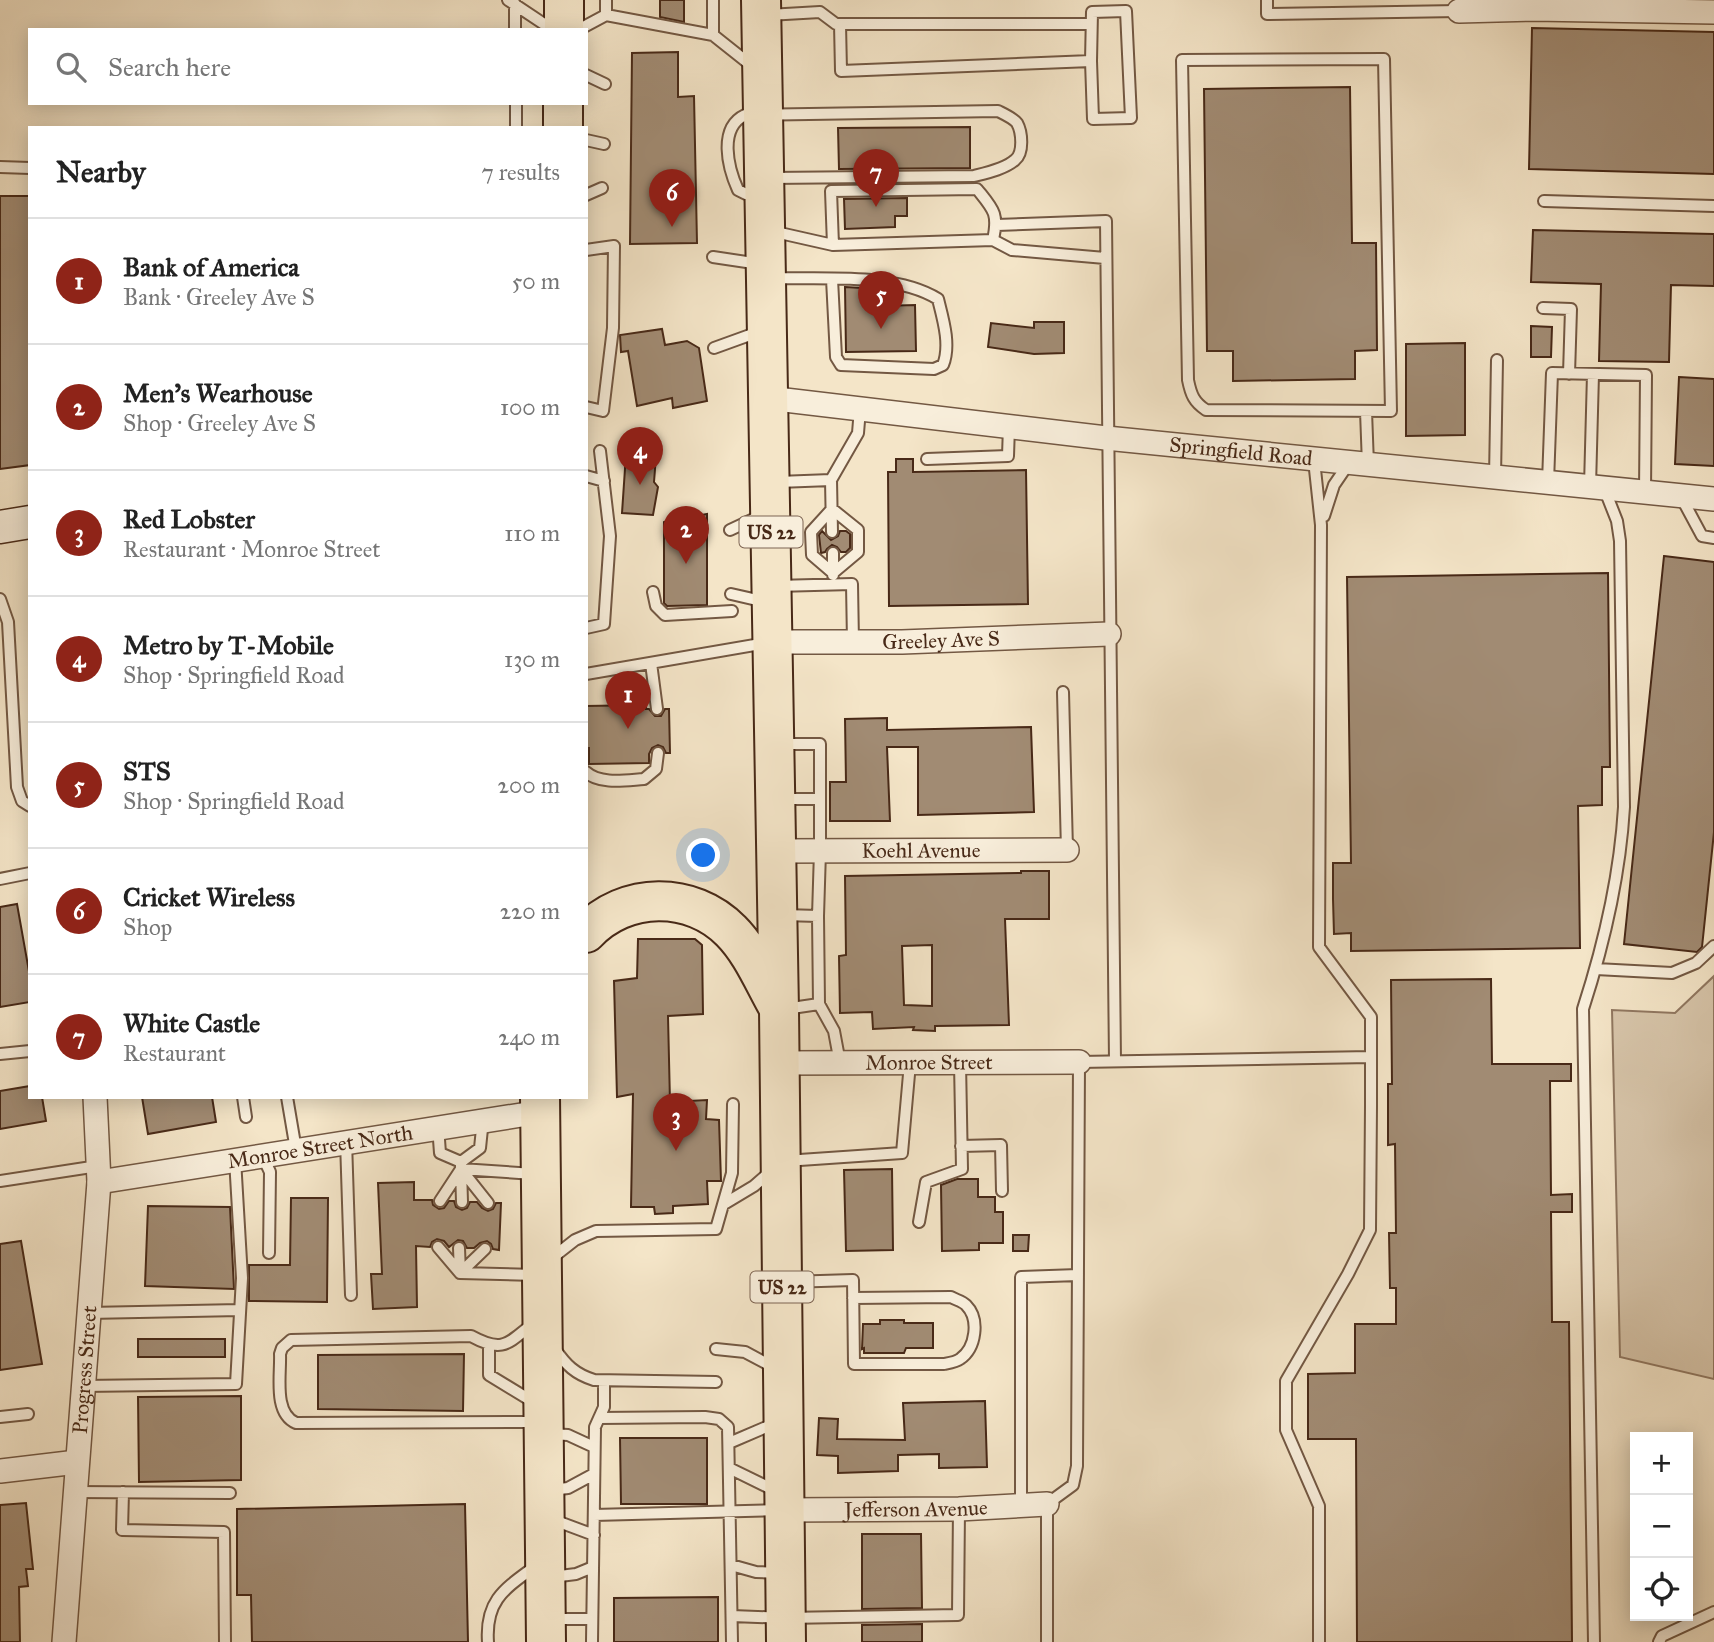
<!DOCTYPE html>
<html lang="en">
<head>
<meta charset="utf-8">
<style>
  body { margin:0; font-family:"IM FELL Great Primer",serif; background:#f6f6f6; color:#222 }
  .controls { position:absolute; right:21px; bottom:21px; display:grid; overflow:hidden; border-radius:0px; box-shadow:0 4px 18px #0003 }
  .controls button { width:63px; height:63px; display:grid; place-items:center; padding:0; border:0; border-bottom:2px solid #e0e0e0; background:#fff; color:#222; font:35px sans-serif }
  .you { position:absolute; left:704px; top:856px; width:24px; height:24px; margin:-18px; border:5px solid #fff; border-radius:50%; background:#1a73e8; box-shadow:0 0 0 10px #1a73e833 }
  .badge { display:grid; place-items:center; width:46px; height:46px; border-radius:50%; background:#8f2418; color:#fff; font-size:23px; font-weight:700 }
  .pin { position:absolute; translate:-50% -58px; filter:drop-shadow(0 2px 4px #0008) }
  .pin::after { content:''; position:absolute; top:37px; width:24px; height:21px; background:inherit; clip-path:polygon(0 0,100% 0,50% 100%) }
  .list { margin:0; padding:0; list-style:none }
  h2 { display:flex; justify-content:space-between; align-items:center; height:91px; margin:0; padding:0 28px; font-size:30px }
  h2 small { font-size:23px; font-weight:400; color:#767676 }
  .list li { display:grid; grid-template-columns:46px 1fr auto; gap:21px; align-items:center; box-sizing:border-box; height:126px; padding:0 28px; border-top:2px solid #e0e0e0 }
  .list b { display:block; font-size:26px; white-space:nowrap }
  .list p { margin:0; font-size:23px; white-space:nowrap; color:#767676 }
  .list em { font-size:23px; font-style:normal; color:#767676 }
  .icon { flex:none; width:38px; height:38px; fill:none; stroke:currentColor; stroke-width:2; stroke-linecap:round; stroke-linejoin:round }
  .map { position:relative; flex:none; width:1714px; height:1642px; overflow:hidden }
  .search { position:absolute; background:#fff; box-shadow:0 4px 18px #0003; left:28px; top:28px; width:560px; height:77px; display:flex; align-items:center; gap:18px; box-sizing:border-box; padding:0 24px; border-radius:0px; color:#767676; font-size:26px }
  .panel { position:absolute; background:#fff; box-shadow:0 4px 18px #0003; left:28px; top:126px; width:560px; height:973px; border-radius:0px }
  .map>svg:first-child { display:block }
  .green { fill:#d7c5aa; stroke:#907760; stroke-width:2 }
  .building { fill:#a18b73; stroke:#482917; stroke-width:2; fill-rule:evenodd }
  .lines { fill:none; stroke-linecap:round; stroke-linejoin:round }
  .lane-casing { stroke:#735843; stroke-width:14 }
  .street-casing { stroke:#735843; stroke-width:26 }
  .secondary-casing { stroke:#482917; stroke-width:35 }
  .highway-casing { stroke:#482917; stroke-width:42 }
  .lane { stroke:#f8eedb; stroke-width:10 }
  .street { stroke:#f8eedb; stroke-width:23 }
  .secondary { stroke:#f8eedb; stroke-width:32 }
  .highway { stroke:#f4e5c8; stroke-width:38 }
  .labels { text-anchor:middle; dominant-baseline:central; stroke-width:7; stroke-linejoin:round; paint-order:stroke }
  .shield { fill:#f8eedb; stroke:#7d6452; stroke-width:2 }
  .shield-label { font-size:19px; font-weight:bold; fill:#482917 }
  .street-label { font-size:21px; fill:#482917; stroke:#f8eedb }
</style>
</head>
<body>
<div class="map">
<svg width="1714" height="1642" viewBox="0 0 1714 1642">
  <rect width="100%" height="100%" fill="#f4e5c8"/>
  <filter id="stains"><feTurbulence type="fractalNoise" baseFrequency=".00286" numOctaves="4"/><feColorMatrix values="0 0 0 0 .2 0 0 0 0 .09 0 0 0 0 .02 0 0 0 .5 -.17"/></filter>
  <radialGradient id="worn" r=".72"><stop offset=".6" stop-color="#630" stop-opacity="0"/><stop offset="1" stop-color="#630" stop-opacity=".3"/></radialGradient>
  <path class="green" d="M1714,976V1379L1620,1357L1612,1010L1675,1013Z"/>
  <path class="building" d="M660,0H684V22L660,17Z
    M1532,28L1714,32V174L1529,169Z
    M678,52V97L694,96L697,243L630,244L632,53Z
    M1350,87L1352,243H1376L1377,350L1355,351V379L1233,381V351H1207L1204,89Z
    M970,127V168L839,169L838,128Z
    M0,196H30V465L0,469Z
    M907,198V216H895V227L845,229L844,199Z
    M1533,230L1714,234V286L1671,285L1669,362L1599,361L1601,284L1531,282Z
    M845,287L880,289V306L915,305L916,351L846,352Z
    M1034,322H1064V353L1034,354L988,347L991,323L1034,328Z
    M1531,326L1552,327L1551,357H1531Z
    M662,329L665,345L687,341L699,348L707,401L673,408L672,398L637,406L628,351L621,352L620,335Z
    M1465,343V435L1406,436V344Z
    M1679,377L1714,379V466L1675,464Z
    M626,454L656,456L654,482L658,487L653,515L622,513Z
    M896,459H913V472L1026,470L1028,604L889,606L888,472H896Z
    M707,514V605L667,606L664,603V522Z
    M822,531L831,540L838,536L840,531H846L850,534V548L846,552H841L837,547L832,545L827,549L825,552L821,553L819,535Z
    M1664,556L1714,562V832L1702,947L1697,952L1624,944Z
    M1608,573L1610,767H1602V805L1578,806L1580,948L1351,951V933L1334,934L1333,899V863H1351L1347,577Z
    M646,705V709H649L655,716H661L665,709H669L670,753H666L663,747L658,745L652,748L649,754V763L589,764V748H586V706Z
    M887,718V730L1031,727L1034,812L918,815V747H887L890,821H830V782H846L845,719Z
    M1021,871H1049V919H1005L1009,1025L935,1026V1031L913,1030L914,1027L873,1029L872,1012L840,1013L839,956L846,955L845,876L1021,873ZM932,945V1006L904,1005L902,946Z
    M17,904L30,977V1002L0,1007V907Z
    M638,939H695L702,945L703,1014L668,1016L670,1102L707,1100L706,1119L719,1120L721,1181H707L708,1204L673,1206V1213L655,1214L654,1207H631L633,1094L617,1097L614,981L637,978Z
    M1491,979L1492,1064H1571V1081H1550L1551,1195L1572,1194V1212H1551L1552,1322H1569L1572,1642H1357L1356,1439H1308V1374L1355,1373V1324H1396V1288H1390L1389,1233H1396L1395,1144L1388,1145V1084H1392L1391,980Z
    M30,1086V1097H42L46,1121L0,1129V1091Z
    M142,1097H212L216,1122L148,1134Z
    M892,1169L893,1250L846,1251L844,1170Z
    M957,1179H978V1197H995V1212H1003V1243H979V1250L942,1251L941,1185Z
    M414,1182V1200H432L433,1205L439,1209L444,1208L449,1201H454L456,1207L462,1210L467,1208L470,1202H477L482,1208L488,1211L493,1209L496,1203H501L499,1250L493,1249L491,1244L487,1241L480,1243L474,1248H467L463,1241L458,1240L449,1247L444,1241L437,1239L432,1242L430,1247L416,1246L417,1307L373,1309L371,1274H382L378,1183Z
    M291,1198H328L327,1302L249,1301V1265H290Z
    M148,1206L230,1207L234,1289L145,1286Z
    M1013,1235H1029L1028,1251H1013Z
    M21,1241L42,1364L0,1370V1244Z
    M880,1320H904V1323H933V1348H906L904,1353H864V1348L862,1349L863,1324H880Z
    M138,1339H225V1357H138Z
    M464,1354L463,1411L318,1409V1355Z
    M241,1396V1480L139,1482L138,1397Z
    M985,1401L987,1467L939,1468V1454L898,1455V1471L838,1473V1456L817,1455L819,1418L838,1419L837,1439L905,1440L903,1403Z
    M620,1438H707V1504H621Z
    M26,1503L33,1569H26L28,1586L19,1587L20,1642H0V1505Z
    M465,1504L468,1642H252L251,1595H237V1509Z
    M862,1534H921L922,1608L862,1609Z
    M718,1597V1642H614V1598Z
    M922,1624V1642H862V1625Z"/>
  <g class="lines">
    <defs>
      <path id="lane" d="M508,0L553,30
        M713,0V35
        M1267,0V14L1459,11
        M515,4V30
        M606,15V0
        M768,15L820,12L836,24H1091
        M840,24L841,71L1091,61L1092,12L1126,11L1131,118L1093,119L1091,61
        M578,30L606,15L713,35L752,66
        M1384,59L1391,411L1206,410C1194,402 1191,395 1188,380L1182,60Z
        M586,75L605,84
        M516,103V128
        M586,140L604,144
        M0,167L30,168
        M759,192L746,194L738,190C728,168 718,128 745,115L998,111C1004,114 1013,118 1017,123C1022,132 1024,153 1015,160C1005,169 986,173 974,176L770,178
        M586,195L602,188
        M1544,201L1714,206
        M997,225L1106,221L1115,1061
        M771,231L833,245L993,240C999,213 993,209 977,189L831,191L833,245
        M993,240L1012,250L1105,258
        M586,250L614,246L613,328L603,411L586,407
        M713,257L760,264
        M772,278C821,280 895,272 938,299C943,319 951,345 943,365L934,369L841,365L836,357L832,279
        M1543,308L1571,309L1569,374
        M714,348L761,331
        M1366,411L1368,465
        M927,459L1008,456L1009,426
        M1314,460L1321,525L1319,947L1371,1017V1106L1370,1230L1348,1274L1286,1381V1430L1319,1506V1642
        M586,476L604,481
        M1495,477L1497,360
        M778,482L831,480
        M1548,482L1552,373L1646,375L1645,492
        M1590,486L1593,374
        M1680,495L1702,536L1714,538
        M832,509L858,530V552L833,573L812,555L811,532Z
        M1324,516L1334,485L1349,463
        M730,530L762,515
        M832,532L831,480L858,433L860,409
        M833,553V575
        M776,586L852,584L853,642
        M653,592L656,606L665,615L732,611
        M731,594L766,602
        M0,599L8,622L17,787L22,801L30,806
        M586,628L604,624L610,536L600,451
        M651,663L657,709
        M586,674L766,643
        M1063,692L1067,850
        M781,744H820V851L818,916
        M586,772C600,785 627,780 644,779L656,769L658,753
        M781,799H820
        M0,879L30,873
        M784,915L818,916L819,1004L785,1009
        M1596,969L1672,973L1696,963L1714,946
        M819,1004L834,1031L840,1063
        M0,1054L30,1051
        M243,1097L246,1117
        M287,1097L296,1150
        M438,1126L440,1153L461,1162V1169L488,1203
        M346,1141L351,1295
        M961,1146L1001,1145L1002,1191
        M262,1155L270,1172L269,1253
        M785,1161L902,1153L910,1063
        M461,1162L480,1148L483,1119
        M461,1169L534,1174
        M0,1181L98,1166
        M440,1201L461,1169L462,1202
        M724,1204L754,1186L770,1172
        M919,1222L926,1182L962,1169L960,1063
        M438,1247L460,1273L535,1275
        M459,1248L460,1273L485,1249
        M552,1258L575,1240L596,1231L716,1229L732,1173L733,1104
        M788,1282L853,1280L854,1364H944C949,1363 956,1362 960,1359C976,1348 980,1319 966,1305C962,1301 956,1300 951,1297L853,1298
        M88,1313L240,1310
        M535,1322C508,1343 504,1354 471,1336L291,1340L282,1348L280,1354C281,1375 273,1413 296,1423L536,1422
        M489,1346V1375L535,1403
        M555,1349C566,1365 575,1374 594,1380L716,1382
        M716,1349L745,1352L775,1368
        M83,1386L236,1384L242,1278L235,1159
        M0,1417L28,1414
        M599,1418L705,1417L719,1419L728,1427L732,1642
        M550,1434L568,1435L594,1447
        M729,1443L778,1422
        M729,1468L776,1491
        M551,1490L568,1488L594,1474
        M74,1492L230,1493
        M123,1492L122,1530L224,1532L225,1642
        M1021,1504V1277L1078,1275
        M594,1515L778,1510
        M551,1519L594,1535
        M731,1565L756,1572L780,1573
        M552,1577L576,1574L593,1567
        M732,1616L786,1618L958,1615L959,1509
        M552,1619H592
        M488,1642C485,1599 506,1588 537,1565
        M592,1642L595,1427L604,1407V1381
        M1047,1642V1504L1073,1485L1077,1466L1079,1062L1371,1057
        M1594,1642L1583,1009C1604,944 1620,876 1624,807L1620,541L1617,521L1604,488
        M1659,1642L1662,1636L1714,1612"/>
      <g id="street">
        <path d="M1459,11L1533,9L1714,12"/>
        <path id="s1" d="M768,398L1106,438L1714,499"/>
        <path id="s2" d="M773,642H902L1109,634"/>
        <path id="s3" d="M776,851L1067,850"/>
        <path id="s4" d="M779,1063L1079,1062"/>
        <path id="s5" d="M99,1182L540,1112"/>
        <path d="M0,1471L77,1462"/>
        <path id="s6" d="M785,1510L959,1509L1047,1504"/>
        <path id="s7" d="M64,1642L99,1182L95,1097"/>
      </g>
      <path id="secondary" d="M0,527L30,522"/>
      <path id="highway" d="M761,0L779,1010L786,1642
        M564,30V0
        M563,128V103
        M586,933C625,891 692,891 731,931C751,951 763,980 777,1005
        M540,1097L546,1642"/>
    </defs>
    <use href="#lane" class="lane-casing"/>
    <use href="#street" class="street-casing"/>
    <use href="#secondary" class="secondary-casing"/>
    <use href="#highway" class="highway-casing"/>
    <use href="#lane" class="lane"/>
    <use href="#street" class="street"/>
    <use href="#secondary" class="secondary"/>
    <use href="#highway" class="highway"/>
  </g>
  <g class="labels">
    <g class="shield">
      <rect x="739.5" y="516.5" width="63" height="31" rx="5"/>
      <rect x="750.5" y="1271.5" width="63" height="31" rx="5"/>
    </g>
    <g class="shield-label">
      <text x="771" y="532">US 22</text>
      <text x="782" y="1287">US 22</text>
    </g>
    <g class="street-label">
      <text stroke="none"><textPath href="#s1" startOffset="476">Springfield Road</textPath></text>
      <text stroke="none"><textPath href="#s2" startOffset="168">Greeley Ave S</textPath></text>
      <text stroke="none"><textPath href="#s3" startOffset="145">Koehl Avenue</textPath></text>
      <text stroke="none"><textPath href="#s4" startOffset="150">Monroe Street</textPath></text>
      <text stroke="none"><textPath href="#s5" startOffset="224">Monroe Street North</textPath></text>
      <text stroke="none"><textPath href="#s7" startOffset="273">Progress Street</textPath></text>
      <text stroke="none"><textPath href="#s6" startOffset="131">Jefferson Avenue</textPath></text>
    </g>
  </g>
  <rect width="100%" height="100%" filter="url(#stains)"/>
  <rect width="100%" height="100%" fill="url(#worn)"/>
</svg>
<div class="controls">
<button>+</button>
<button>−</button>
<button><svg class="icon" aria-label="locate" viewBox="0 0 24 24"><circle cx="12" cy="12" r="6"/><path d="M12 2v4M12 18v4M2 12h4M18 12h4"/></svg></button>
</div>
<div class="you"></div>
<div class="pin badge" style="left:628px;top:729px">1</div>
<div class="pin badge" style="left:686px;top:564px">2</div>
<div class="pin badge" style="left:676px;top:1151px">3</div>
<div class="pin badge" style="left:640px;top:485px">4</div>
<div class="pin badge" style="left:881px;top:329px">5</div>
<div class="pin badge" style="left:672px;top:227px">6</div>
<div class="pin badge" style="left:876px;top:207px">7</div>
<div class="search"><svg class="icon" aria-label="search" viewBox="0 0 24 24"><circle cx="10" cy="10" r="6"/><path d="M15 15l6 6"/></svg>Search here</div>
<section class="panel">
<h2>Nearby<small>7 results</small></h2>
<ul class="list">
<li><span class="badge">1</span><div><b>Bank of America</b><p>Bank · Greeley Ave S</p></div><em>50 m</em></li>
<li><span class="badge">2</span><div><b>Men's Wearhouse</b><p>Shop · Greeley Ave S</p></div><em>100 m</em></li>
<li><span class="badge">3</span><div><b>Red Lobster</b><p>Restaurant · Monroe Street</p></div><em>110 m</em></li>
<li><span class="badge">4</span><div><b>Metro by T-Mobile</b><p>Shop · Springfield Road</p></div><em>130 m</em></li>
<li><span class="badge">5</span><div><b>STS</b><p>Shop · Springfield Road</p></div><em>200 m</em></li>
<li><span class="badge">6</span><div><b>Cricket Wireless</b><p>Shop</p></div><em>220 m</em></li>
<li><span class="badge">7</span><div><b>White Castle</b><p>Restaurant</p></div><em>240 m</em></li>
</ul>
</section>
</div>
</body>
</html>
